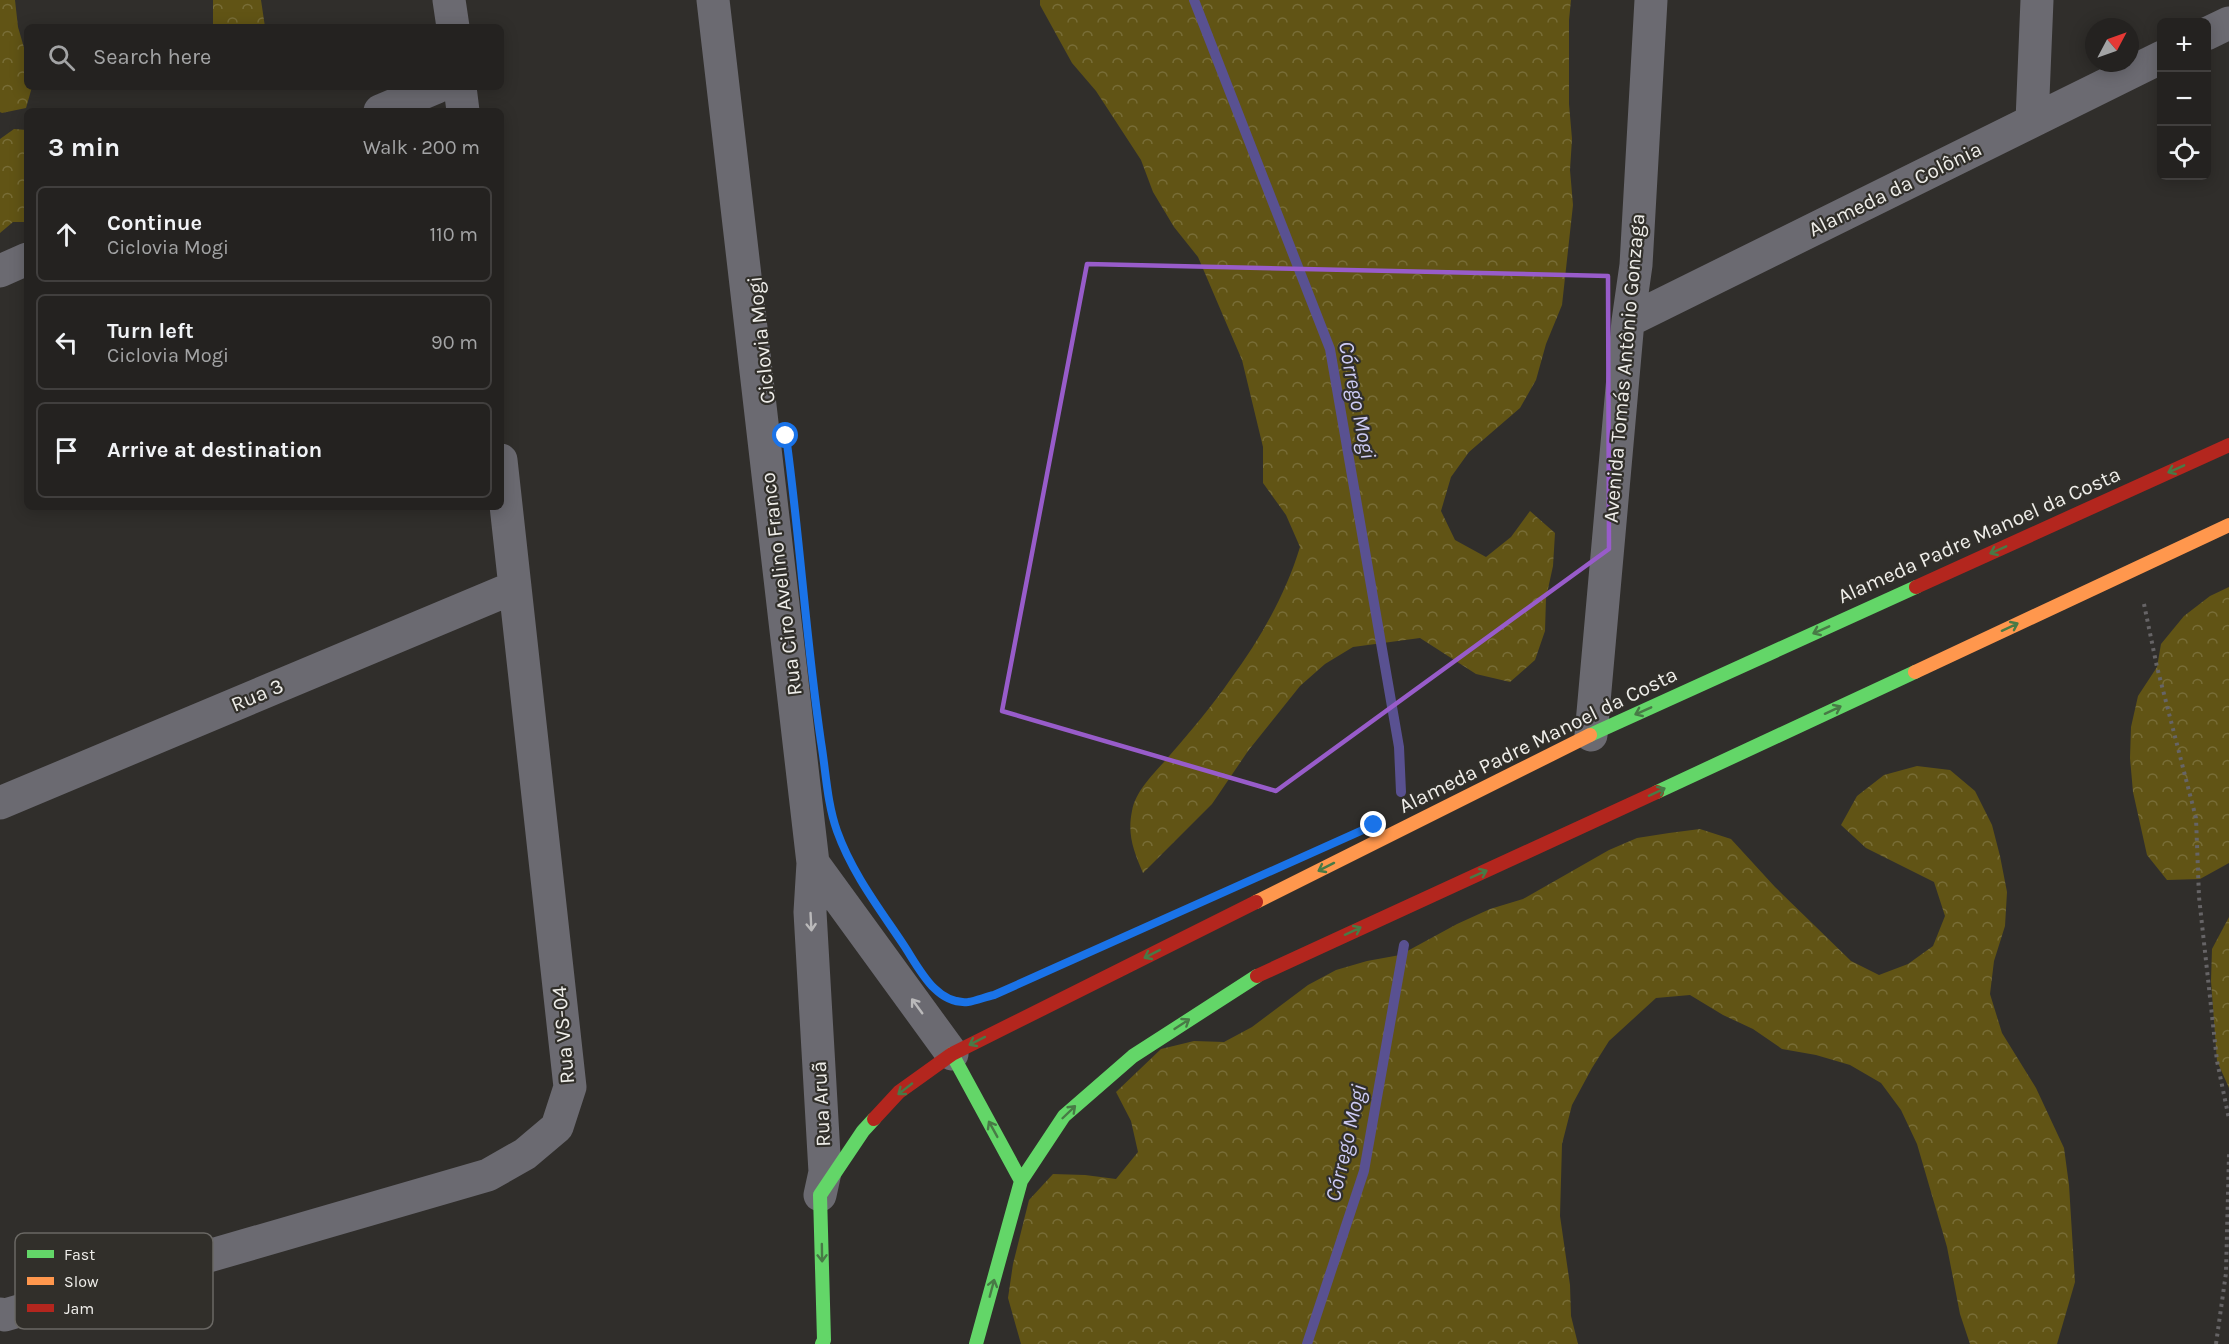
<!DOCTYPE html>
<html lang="en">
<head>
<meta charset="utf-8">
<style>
  body { margin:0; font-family:Karla,sans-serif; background:#2c2a29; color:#f1f3f6 }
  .controls { position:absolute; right:18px; top:18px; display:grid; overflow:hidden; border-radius:9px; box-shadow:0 3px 15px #0003 }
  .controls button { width:54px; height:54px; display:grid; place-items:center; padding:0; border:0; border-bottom:2px solid #413f3e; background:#242220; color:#f1f3f6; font:30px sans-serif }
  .compass { position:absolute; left:2085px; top:18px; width:54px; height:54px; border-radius:50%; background:#242220; box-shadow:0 3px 15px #0003; rotate:49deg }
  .stop { position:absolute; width:18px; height:18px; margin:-14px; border:4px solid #1a73e8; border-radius:50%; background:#fff }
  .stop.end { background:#1a73e8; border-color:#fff; box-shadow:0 2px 6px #0008 }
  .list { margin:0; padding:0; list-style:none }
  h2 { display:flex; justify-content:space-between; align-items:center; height:78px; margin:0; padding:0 24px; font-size:26px }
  h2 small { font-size:20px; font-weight:400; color:#a3a4a5 }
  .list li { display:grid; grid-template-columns:39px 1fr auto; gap:18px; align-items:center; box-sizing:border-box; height:96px; margin:0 12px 12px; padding:0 12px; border:2px solid #413f3e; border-radius:9px }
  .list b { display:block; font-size:22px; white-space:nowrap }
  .list p { margin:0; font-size:20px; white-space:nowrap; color:#a3a4a5 }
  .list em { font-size:20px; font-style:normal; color:#a3a4a5 }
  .icon { flex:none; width:33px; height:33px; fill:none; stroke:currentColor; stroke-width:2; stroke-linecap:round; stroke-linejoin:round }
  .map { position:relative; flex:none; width:2229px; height:1344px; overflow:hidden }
  .search { position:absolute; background:#242220; box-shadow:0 3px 15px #0003; left:24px; top:24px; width:480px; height:66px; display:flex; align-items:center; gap:15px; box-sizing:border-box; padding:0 21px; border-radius:9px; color:#a3a4a5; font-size:22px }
  .panel { position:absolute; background:#242220; box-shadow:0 3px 15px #0003; left:24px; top:108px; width:480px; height:402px; border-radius:9px }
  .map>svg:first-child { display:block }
  .forest { fill:url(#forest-crowns) }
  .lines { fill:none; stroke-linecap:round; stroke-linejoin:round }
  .stream { stroke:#595191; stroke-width:10 }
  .path { stroke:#666466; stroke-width:4; stroke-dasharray:3 4.5; stroke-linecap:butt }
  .street { stroke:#6b6a71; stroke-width:33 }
  .fast { stroke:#63d668; stroke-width:14 }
  .slow { stroke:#ff974d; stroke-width:14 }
  .jam { stroke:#b3261e; stroke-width:14 }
  .oneway { stroke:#487a46 }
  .oneway2 { stroke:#bab9ba }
  .route { stroke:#1a73e8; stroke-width:8 }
  .marked { fill:none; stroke:#985cca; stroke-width:4.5; stroke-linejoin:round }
  .labels { text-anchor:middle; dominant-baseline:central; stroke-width:4.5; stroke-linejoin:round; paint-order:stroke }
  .street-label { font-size:21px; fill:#efeeea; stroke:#312f2a }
  .water-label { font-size:22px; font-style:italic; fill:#cdcbf4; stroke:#312f2a }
  .key { fill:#312f2a; stroke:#6a6864; stroke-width:1.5 }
  .key-label { font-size:16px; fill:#efeeea }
</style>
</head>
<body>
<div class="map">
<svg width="2229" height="1344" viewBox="0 0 2229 1344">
  <defs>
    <pattern id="forest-crowns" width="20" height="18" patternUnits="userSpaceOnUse" patternTransform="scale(1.5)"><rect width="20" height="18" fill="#615415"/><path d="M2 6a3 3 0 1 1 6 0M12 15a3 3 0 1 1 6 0" fill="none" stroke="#786d37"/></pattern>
  </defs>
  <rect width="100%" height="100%" fill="#302e2b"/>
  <path class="forest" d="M0,0H15L18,27L27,58V87H32L26,108L2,113L0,112Z
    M213,0H261L265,27H213Z
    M1040,0H1571L1569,20V104L1572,139L1570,170L1573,205L1562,305L1546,344L1536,380L1520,408L1469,452L1451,477L1441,511L1455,540L1486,557L1511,537L1530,511L1555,533L1553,566L1546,598L1545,631L1535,660L1510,682L1476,674L1420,638L1353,647L1325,664L1300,686L1248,751L1212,804L1143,873C1134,852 1127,835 1132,811C1136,789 1156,772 1170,755C1191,731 1212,706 1230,680C1260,639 1285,596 1300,547L1286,515L1263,483V447L1242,360L1198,257L1174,227L1153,192L1141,160L1096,91L1072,63L1040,5Z
    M14,129L27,130V222H13L0,233V139Z
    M2229,587V863L2200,879L2167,880L2147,855L2133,792L2130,758L2131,727L2138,696L2157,667L2161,644L2184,616L2210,596Z
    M1917,766L1950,770L1975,791L1992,825L2000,856L2007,892L2005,926L1994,961L1990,994L2002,1033L2036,1088L2064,1148L2069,1185L2075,1282L2057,1344H1970L1960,1314L1947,1247L1917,1144L1901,1110L1881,1083L1850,1065L1816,1055L1782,1049L1753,1029L1723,1015L1690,995L1656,998L1609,1041L1592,1068L1572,1105L1562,1144L1560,1216L1570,1285L1571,1316L1578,1344H1021L1008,1298L1013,1264L1029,1200L1053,1174L1085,1175L1116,1179L1138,1152L1131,1121L1116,1092L1161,1049L1194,1041L1224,1042L1252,1027L1308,985L1336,970L1367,961L1400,955L1457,924L1490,909L1523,899L1609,850L1637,838L1669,833L1700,829L1731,839L1775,887L1851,961L1879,975L1908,964L1933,946L1945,916L1934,882L1866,848L1841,825L1857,796L1884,775Z
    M2229,917V1088L2217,1061L2211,981L2212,949Z"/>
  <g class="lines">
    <path class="stream" d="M1194,0L1330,349L1399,747L1401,792
      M1307,1344L1364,1171L1404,945"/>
    <path class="path" d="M2144,604L2157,667L2196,818L2199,897L2217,1061L2229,1119
      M956,999L966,1002L980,998
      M2216,1344L2226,1273L2229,1154"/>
    <path class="street" d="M449,0L453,27
      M713,0L813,863L952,1054
      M2206,34L2229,23
      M460,87L463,111
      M380,111L437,87
      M2032,121L2037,0
      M0,271L27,259
      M1628,321L2162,57
      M1591,735L1628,321L1636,265L1651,0
      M0,803L515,587
      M813,863L810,912L825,1172L820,1195
      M0,1314L5,1315L488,1175L525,1154L557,1127L570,1087L501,460"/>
    <path class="fast" d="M1590,735L1916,587
      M1657,792L1915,672
      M952,1054L1021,1181
      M822,1344L824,1340L820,1195L863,1131L874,1119
      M976,1344L1021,1181L1064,1116L1133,1056L1257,976"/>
    <path class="slow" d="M1915,672L2229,525
      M1256,902L1590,735"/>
    <path class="jam" d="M1916,587L2229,445
      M1257,976L1657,792
      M874,1119L899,1092L952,1054L1256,902"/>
  </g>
  <defs><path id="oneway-shaft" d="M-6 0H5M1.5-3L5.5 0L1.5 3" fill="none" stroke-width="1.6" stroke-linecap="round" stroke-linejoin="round" transform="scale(1.5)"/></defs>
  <g class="oneway">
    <use href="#oneway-shaft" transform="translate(2176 469) rotate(156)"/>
    <use href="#oneway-shaft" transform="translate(1998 550) rotate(156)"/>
    <use href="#oneway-shaft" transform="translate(2010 627) rotate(-25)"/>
    <use href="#oneway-shaft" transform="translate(1821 630) rotate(156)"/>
    <use href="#oneway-shaft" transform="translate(1833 710) rotate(-25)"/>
    <use href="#oneway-shaft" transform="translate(1643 711) rotate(156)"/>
    <use href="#oneway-shaft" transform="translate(1657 792) rotate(-25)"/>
    <use href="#oneway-shaft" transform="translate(1326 867) rotate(153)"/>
    <use href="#oneway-shaft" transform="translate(1479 874) rotate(-24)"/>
    <use href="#oneway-shaft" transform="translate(1353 931) rotate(-25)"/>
    <use href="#oneway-shaft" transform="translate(1152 954) rotate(153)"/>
    <use href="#oneway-shaft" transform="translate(1182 1024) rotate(-33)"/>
    <use href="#oneway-shaft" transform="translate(977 1041) rotate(153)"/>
    <use href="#oneway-shaft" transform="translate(905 1089) rotate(142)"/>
    <use href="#oneway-shaft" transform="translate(1069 1112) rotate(-44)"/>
    <use href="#oneway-shaft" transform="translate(993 1129) rotate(-119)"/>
    <use href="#oneway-shaft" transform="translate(822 1253) rotate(89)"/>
    <use href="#oneway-shaft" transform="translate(992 1288) rotate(-75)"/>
  </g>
  <g class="oneway2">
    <use href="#oneway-shaft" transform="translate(811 922) rotate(87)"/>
    <use href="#oneway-shaft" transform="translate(917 1006) rotate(-126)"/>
  </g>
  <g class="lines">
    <path class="route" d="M786,436C800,538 806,640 821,742C826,772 827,803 837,831C852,873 879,908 903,944C918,966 935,1005 968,1002C976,1001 985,997 994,995L1374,825"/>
  </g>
  <path class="marked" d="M1087,264L1608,276L1609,549L1276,791L1002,711Z"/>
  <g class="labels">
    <g class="street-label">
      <text transform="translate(1895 189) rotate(-26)">Alameda da Colônia</text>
      <text transform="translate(761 340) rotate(-96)">Ciclovia Mogi</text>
      <text transform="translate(1624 368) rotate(-85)">Avenida Tomás Antônio Gonzaga</text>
      <text transform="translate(1979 535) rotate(-24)">Alameda Padre Manoel da Costa</text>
      <text transform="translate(781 584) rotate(-97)">Rua Ciro Avelino Franco</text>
      <text transform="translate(257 695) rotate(-23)">Rua 3</text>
      <text transform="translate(1538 740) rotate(-26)">Alameda Padre Manoel da Costa</text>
      <text transform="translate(563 1035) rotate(-95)">Rua VS-04</text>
      <text transform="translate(821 1104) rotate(-93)">Rua Aruã</text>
    </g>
    <g class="water-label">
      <text transform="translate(1357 400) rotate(79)">Córrego Mogi</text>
      <text transform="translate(1346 1143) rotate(-77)">Córrego Mogi</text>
    </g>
  </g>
  <rect x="15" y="1233" width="198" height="96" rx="9" class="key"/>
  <rect x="27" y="1250" width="27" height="8" fill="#63d668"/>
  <rect x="27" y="1277" width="27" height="8" fill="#ff974d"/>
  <rect x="27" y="1304" width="27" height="8" fill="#b3261e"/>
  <g class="key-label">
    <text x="64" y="1260">Fast</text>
    <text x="64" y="1287">Slow</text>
    <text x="64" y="1314">Jam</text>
  </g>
</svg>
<div class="controls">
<button>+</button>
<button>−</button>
<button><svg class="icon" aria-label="locate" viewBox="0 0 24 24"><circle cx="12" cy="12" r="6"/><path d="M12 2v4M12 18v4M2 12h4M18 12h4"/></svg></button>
</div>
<svg class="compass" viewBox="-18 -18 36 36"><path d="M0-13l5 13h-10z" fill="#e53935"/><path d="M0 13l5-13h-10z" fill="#a3a4a5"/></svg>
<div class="stop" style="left:786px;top:436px"></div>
<div class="stop end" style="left:1374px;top:825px"></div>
<div class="search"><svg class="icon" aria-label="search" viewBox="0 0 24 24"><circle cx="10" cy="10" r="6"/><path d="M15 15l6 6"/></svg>Search here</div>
<section class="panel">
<h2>3 min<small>Walk · 200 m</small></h2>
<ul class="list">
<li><svg class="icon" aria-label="ahead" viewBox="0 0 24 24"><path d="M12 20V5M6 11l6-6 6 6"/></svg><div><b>Continue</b><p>Ciclovia Mogi</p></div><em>110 m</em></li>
<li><svg class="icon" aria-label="left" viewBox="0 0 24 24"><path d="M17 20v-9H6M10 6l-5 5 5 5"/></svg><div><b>Turn left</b><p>Ciclovia Mogi</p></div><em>90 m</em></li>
<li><svg class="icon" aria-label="arrive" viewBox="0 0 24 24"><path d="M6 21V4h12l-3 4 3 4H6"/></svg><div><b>Arrive at destination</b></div></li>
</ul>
</section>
</div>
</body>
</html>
